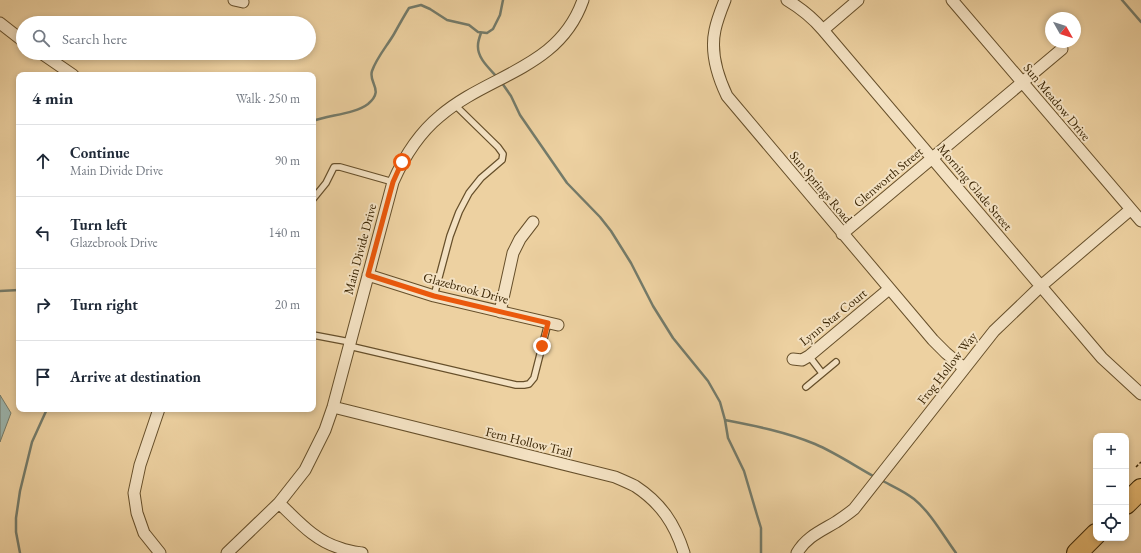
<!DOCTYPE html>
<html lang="en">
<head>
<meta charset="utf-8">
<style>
  body { margin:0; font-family:"EB Garamond",serif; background:#f2f2f3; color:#1f2937 }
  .controls { position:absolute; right:12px; bottom:12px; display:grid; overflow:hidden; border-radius:8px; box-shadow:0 2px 6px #0003 }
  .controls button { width:36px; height:36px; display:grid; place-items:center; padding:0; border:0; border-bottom:1px solid #e0e1e3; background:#fff; color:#1f2937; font:20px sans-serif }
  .compass { position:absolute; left:1045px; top:12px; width:36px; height:36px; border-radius:50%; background:#fff; box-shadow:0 2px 6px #0003; rotate:129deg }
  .stop { position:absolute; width:12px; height:12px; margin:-9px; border:3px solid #ea580c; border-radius:50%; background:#fff }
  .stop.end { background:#ea580c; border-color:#fff; box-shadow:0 1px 4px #0008 }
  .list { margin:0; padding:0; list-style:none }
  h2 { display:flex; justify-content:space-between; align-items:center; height:52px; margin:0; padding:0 16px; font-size:17px }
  h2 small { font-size:13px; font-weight:400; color:#747a83 }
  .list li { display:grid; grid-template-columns:26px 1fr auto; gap:12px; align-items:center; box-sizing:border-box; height:72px; padding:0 16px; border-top:1px solid #e0e1e3 }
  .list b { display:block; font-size:15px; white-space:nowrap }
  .list p { margin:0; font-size:13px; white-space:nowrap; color:#747a83 }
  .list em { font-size:13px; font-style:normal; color:#747a83 }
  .icon { flex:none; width:22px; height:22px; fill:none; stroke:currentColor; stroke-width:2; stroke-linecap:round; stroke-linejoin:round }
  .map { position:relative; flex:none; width:1141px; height:553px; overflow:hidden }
  .search { position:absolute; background:#fff; box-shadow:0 2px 6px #0003; left:16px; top:16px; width:300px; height:44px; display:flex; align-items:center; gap:10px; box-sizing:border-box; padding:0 14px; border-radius:22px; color:#747a83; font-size:15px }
  .panel { position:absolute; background:#fff; box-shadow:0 2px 6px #0003; left:16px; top:72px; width:300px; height:340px; border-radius:8px }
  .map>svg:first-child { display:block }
  .water { fill:#9bb5ae; stroke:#747b6a }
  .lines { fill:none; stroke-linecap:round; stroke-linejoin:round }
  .stream { stroke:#747b6a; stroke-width:2.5 }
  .lane-casing { stroke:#664f2a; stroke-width:8 }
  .street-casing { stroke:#664f2a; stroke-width:13 }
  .highway-casing { stroke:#392403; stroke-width:22 }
  .path { stroke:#392403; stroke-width:1.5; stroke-dasharray:3 2; stroke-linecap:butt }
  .lane { stroke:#f3e1c2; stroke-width:5.5 }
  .street { stroke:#f3e1c2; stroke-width:11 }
  .highway { stroke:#e6b870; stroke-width:20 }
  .route { stroke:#ea580c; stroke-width:5 }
  .labels { text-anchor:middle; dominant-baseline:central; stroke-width:4; stroke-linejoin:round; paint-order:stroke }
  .street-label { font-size:13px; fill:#392403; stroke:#f3e1c2 }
</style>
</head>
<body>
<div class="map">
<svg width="1141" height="553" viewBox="0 0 1141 553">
  <rect width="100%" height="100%" fill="#edd1a1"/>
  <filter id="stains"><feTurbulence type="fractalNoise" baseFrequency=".005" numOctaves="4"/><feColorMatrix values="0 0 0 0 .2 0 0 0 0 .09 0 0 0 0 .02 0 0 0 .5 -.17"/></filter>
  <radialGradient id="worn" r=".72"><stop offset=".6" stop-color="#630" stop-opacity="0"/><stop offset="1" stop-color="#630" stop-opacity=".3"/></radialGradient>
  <path class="water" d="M0,395L11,413L0,442Z"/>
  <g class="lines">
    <path class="stream" d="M1122,0L1141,22
      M481,33C480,36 478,41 478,45C477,58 489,68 497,77
      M502,83L511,96L520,115L567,183L600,217L611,231L631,263L653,306L673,338L708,381L720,402L725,420L728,438L744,471L757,515L761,528V553
      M313,121C329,115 355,114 368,104C385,90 368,83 372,71C377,57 387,46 394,34C399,25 404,16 409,8L421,5L430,9L447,20L469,25L478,32L487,33L493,29L500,15L503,0
      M0,291L19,290
      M725,420C756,426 786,432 815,444C836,453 855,466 875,477
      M881,480C892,486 904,491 914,499C931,513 943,535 956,553
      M20,553L16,532V518L20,491L32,442L47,409"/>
    <defs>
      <path id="lane" d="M313,199L326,183L334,167H340L393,182
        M434,296L450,236L459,212L469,193L481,178L502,160L503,154L498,147L455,105
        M313,335L350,342
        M349,346L516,385H524L529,384L534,378L548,323
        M809,356L822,373
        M806,387L836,362"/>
      <path id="street" d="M234,0L243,2
        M725,0C721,10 717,20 715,30C710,53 717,75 727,96L933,340L946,353L964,368
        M787,0C802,9 812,17 823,30L1102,358L1141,394
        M952,0L1141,221
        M0,23L23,41
        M823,30L858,0
        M41,53L73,75
        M842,234L1062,49
        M368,275L434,296L558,325
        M500,312L513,253L520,239L533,222
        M793,359L802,360L809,356L889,289
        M333,407L615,477C622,480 629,483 635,486C661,503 675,524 684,553
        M159,409L140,465L134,493L137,513L144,533L160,553
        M279,503C298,521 315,541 340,548C347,551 355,552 362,553
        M227,553L279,503L305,470L325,430L333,407L393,182C404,157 418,134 440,116C489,74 559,69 583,0
        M797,553C806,537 821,531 836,522C842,518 848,514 854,509L994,331L1041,286L1130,210"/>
      <path id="highway" d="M1126,504L1141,489
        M1077,553L1096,534"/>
    </defs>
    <use href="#lane" class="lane-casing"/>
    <use href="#street" class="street-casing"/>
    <use href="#highway" class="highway-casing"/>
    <path class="path" d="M1136,467L1141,462"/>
    <use href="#lane" class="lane"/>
    <use href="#street" class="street"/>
    <use href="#highway" class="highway"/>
  </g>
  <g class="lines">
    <path class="route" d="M402,162L393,182L368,275L434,296L548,323L542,346"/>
  </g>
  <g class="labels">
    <g class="street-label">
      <text transform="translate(1057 102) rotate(50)">Sun Meadow Drive</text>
      <text transform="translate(888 177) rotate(-40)">Glenworth Street</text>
      <text transform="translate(821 187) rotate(50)">Sun Springs Road</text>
      <text transform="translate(975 187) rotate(50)">Morning Glade Street</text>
      <text transform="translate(360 249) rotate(-75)">Main Divide Drive</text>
      <text transform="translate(466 288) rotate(15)">Glazebrook Drive</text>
      <text transform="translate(833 317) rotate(-39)">Lynn Star Court</text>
      <text transform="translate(947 368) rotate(-52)">Frog Hollow Way</text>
      <text transform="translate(529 442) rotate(14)">Fern Hollow Trail</text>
    </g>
  </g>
  <rect width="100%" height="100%" filter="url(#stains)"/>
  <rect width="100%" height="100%" fill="url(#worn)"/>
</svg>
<div class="controls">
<button>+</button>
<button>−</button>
<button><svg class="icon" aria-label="locate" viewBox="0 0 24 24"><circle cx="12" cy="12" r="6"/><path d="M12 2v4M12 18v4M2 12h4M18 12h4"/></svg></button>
</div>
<svg class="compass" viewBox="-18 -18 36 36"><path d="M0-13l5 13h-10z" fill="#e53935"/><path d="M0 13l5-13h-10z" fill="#747a83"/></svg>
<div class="stop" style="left:402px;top:162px"></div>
<div class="stop end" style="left:542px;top:346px"></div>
<div class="search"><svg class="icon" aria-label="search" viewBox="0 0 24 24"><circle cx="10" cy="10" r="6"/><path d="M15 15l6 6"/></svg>Search here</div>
<section class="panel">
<h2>4 min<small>Walk · 250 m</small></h2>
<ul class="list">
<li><svg class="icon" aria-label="ahead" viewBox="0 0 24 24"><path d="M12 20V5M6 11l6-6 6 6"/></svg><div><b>Continue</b><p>Main Divide Drive</p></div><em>90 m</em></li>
<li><svg class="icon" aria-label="left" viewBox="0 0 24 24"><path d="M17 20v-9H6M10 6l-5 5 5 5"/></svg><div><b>Turn left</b><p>Glazebrook Drive</p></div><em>140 m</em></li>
<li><svg class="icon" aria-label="right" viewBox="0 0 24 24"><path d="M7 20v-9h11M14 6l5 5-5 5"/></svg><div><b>Turn right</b></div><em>20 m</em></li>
<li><svg class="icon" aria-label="arrive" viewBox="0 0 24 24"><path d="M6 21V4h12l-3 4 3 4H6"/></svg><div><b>Arrive at destination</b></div></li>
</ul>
</section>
</div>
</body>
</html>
